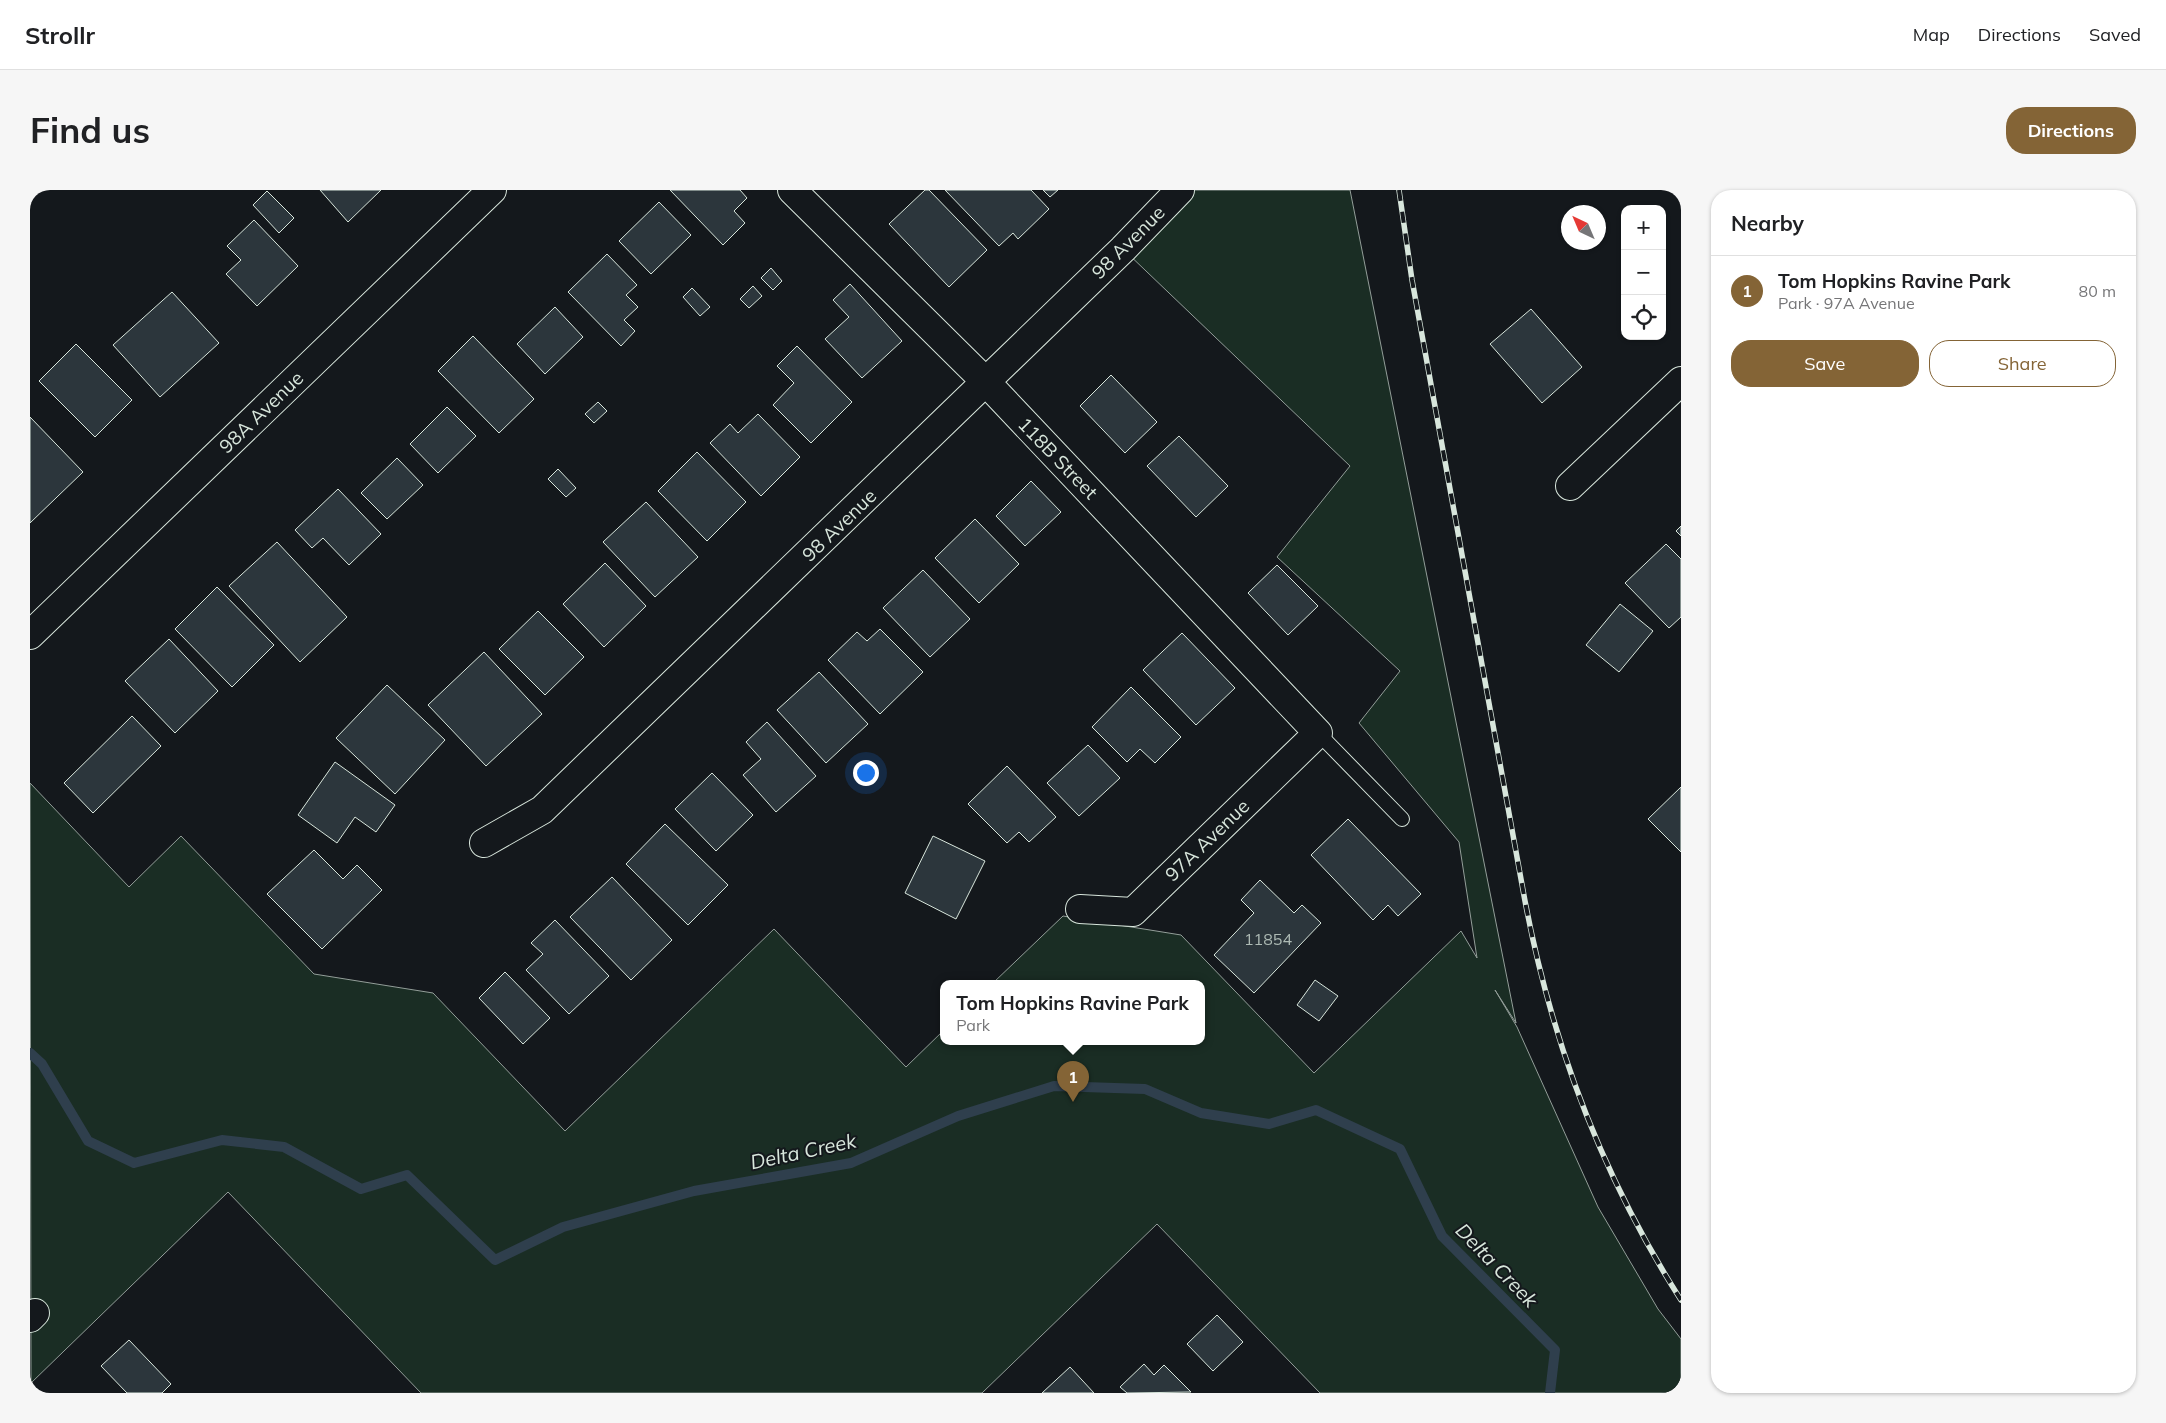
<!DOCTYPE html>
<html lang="en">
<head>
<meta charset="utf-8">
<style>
  body { margin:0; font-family:Mulish,sans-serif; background:#f6f6f6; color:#202124 }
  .controls { position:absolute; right:15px; top:15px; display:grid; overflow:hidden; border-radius:10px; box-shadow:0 1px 4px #0004 }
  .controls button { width:45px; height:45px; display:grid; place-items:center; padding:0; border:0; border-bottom:1px solid #e0e0e0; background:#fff; color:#202124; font:25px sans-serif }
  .compass { position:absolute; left:1531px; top:15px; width:45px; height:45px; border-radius:50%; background:#fff; box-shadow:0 1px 4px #0004; rotate:316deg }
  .you { position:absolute; left:835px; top:582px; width:18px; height:18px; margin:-12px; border:4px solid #fff; border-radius:50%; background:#1a73e8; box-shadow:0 0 0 8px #1a73e833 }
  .badge { display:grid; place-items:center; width:32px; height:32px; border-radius:50%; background:#846436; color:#fff; font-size:16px; font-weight:700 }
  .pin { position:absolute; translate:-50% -41px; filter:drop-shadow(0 1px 2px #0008) }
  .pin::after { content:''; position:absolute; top:26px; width:18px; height:15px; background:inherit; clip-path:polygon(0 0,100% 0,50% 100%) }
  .popup { position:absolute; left:910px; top:790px; width:265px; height:65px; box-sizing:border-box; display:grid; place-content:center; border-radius:10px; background:#fff; filter:drop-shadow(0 1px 4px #0005); font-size:16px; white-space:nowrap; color:#757577 }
  .popup b { font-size:19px; color:#202124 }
  .popup::after { content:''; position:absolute; left:50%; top:100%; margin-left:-10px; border:10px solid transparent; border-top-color:#fff }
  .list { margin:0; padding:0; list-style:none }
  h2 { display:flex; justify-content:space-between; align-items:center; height:65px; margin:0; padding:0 20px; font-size:21px }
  h2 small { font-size:16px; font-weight:400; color:#757577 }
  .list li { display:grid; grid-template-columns:32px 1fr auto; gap:15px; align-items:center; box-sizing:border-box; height:70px; padding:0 20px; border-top:1px solid #e0e0e0 }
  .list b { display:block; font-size:19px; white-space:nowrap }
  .list p { margin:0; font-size:16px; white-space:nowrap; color:#757577 }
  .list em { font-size:16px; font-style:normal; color:#757577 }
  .actions { display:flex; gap:10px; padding:15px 20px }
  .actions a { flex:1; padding:11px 0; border:1px solid #846436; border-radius:20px; text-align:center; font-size:18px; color:#846436 }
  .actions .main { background:#846436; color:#fff }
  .icon { flex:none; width:28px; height:28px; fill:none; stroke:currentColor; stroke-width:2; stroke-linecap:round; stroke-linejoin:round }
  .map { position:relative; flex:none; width:1651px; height:1203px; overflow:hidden; border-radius:20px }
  header { display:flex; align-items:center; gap:30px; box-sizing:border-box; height:70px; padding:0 25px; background:#fff; border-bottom:1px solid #e0e0e0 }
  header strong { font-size:24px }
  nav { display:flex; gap:28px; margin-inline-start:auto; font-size:18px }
  .intro { display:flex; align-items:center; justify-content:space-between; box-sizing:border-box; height:120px; padding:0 30px }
  h1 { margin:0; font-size:35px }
  .button { padding:12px 22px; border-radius:20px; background:#846436; color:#fff; font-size:18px; font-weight:700 }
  main { display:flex; gap:30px; padding:0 30px }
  aside { flex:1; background:#fff; border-radius:20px; box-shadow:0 1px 4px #0004 }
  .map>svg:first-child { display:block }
  .green { fill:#1a2d24; stroke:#939e99 }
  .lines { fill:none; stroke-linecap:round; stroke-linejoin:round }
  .stream { stroke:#2f3f4d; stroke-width:10 }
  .building { fill:#2c363c; stroke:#d8e6dc }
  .service-casing { stroke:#d8e6dc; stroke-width:16 }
  .minor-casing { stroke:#d8e6dc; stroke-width:30 }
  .service { stroke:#14181c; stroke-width:14 }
  .minor { stroke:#14181c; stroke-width:28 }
  .rail-casing { stroke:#d8e6dc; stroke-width:5.5 }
  .rail { stroke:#14181c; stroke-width:4; stroke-dasharray:11; stroke-linecap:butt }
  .labels { text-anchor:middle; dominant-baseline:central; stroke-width:4; stroke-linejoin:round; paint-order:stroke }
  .number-label { font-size:16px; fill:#adbab4 }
  .street-label { font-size:19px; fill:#d8e6dc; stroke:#14181c }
  .water-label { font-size:20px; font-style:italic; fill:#d8e6dc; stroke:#14181c }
</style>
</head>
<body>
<header>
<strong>Strollr</strong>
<nav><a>Map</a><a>Directions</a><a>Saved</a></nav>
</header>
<div class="intro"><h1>Find us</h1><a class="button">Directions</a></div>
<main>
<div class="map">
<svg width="1651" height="1203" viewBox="0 0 1651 1203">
  <rect width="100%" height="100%" fill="#14181c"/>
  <path class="green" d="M1152,0H1320L1486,833L1465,800L1487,837L1568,1017L1628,1119L1651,1149V1203H1290L1127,1034L952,1203H391L198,1002L1,1193L0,593L99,697L151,646L284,784L403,803L535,941L744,739L876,877L914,840V851H1172V793H963L1033,726L1151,745L1284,883L1431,741L1447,768L1429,652L1329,533L1370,481L1247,367L1320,276L1093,59Z"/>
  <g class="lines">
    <path class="stream" d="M0,863L12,874L58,951L104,973L192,950L254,957L331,999L377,985L465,1070L533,1037L664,1001L821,973L928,926L1024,896L1115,899L1171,923L1239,934L1286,920L1370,959L1412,1046L1525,1160L1520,1203"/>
  </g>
  <path class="building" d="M0,0H9L0,8Z
    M290,0H351L318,32Z
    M640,0H710L717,8L704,21L715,33L693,55Z
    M895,0H899L957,60L919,97L859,34Z
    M915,0H1001L1019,19L988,49L983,43L969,56Z
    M1013,0H1028L1020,7Z
    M237,1L264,28L249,43L223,15Z
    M629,12L661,45L621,84L589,51Z
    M224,30L268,76L227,116L196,84L211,70L197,56Z
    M577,64L607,95L596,105L608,117L594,130L605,141L591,156L538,102Z
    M741,78L752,91L743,100L731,88Z
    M820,94L872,151L832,188L795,149L819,127L803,110Z
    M723,96L732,106L719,118L710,109Z
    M662,98L680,117L670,126L653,107Z
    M142,102L189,153L130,207L83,155Z
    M525,117L553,147L515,184L487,154Z
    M1501,119L1552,177L1512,213L1460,154Z
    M443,146L504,209L469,243L408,181Z
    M46,154L102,210L65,247L9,191Z
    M767,156L822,212L781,253L743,215L764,193L747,176Z
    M1081,185L1127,232L1095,263L1050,216Z
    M568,212L577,221L564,233L555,224Z
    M417,217L446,246L408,283L380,254Z
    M728,224L770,267L731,306L680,253L700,234L708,243Z
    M0,227L53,282L0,333Z
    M1149,246L1198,296L1166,327L1117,276Z
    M667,262L716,312L677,351L628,301Z
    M367,268L393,295L357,329L331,303Z
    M528,279L546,298L536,307L518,289Z
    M1001,291L1031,322L995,356L966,326Z
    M308,299L351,344L319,375L293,348L282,358L265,340Z
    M616,312L668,367L625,407L573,352Z
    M945,329L989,374L949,413L905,368Z
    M1651,336V346L1646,341Z
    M247,352L317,427L270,472L199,396Z
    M1636,354L1651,369V427L1639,438L1595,393Z
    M575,373L616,416L574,457L533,414Z
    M1247,375L1288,416L1258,445L1218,403Z
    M893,380L940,429L900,467L853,418Z
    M187,397L244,455L202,497L145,439Z
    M1590,414L1623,441L1589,482L1556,455Z
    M508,421L554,467L515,505L469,459Z
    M850,439L893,482L850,524L798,470L827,442L837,451Z
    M1152,443L1205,498L1166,535L1113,480Z
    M139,449L188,501L145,543L95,491Z
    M454,462L512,524L456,576L398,515Z
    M789,482L838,534L796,573L747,520Z
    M357,495L415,550L365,604L306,548Z
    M1101,497L1151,547L1125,573L1110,559L1097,572L1062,537Z
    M102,526L131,556L63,623L34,593Z
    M737,532L786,586L746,622L713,585L731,569L716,552Z
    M1058,555L1090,588L1049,626L1017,593Z
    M305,572L365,615L346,642L325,627L307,653L268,625Z
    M977,576L1026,627L999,652L989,642L977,653L938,614Z
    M682,583L723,625L686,661L645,619Z
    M1651,597V662L1618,629Z
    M1318,629L1391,704L1368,726L1358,715L1343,730L1281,665Z
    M635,634L698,695L658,735L596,674Z
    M903,646L955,671L926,729L875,703Z
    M284,660L313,689L327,675L352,700L292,759L237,704Z
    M582,687L642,750L601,790L540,727Z
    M1230,690L1264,723L1272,715L1291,733L1224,803L1184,765L1224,723L1211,710Z
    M525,730L579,786L539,824L496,780L513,764L501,753Z
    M475,782L520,828L493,854L449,808Z
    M1285,790L1308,806L1289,831L1267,815Z
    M1187,1125L1213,1152L1183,1181L1157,1154Z
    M99,1150L141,1194L132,1203H97L71,1176Z
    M1114,1174L1124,1185L1134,1175L1161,1202L1097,1203L1090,1197Z
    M1040,1177L1064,1203H1012Z"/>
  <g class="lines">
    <defs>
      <path id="service" d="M1288,543L1372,629"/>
      <path id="minor" d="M762,0L955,191L1288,543L1103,722L1050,719
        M1540,296L1651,191
        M0,445L462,0
        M454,653L512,620L1093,59L1150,0
        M0,1128L5,1123"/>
    </defs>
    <use href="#service" class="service-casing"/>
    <use href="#minor" class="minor-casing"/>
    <use href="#service" class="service"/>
    <use href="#minor" class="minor"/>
    <defs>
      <path id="rail" d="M1369,0L1382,90L1495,711C1522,854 1573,988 1651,1110"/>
    </defs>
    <use href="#rail" class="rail-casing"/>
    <use href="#rail" class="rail"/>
  </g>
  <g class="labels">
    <g class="number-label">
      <text x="1238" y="749">11854</text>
    </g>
    <g class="street-label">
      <text transform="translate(1098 52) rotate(-45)">98 Avenue</text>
      <text transform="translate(231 222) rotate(-44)">98A Avenue</text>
      <text transform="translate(1028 268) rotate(46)">118B Street</text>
      <text transform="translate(809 335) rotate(-44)">98 Avenue</text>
      <text transform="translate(1177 650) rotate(-44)">97A Avenue</text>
    </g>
    <g class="water-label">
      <text transform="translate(773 961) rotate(-12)">Delta Creek</text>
      <text transform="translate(1467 1075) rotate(46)">Delta Creek</text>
    </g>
  </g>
</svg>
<div class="controls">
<button>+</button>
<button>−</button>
<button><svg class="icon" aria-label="locate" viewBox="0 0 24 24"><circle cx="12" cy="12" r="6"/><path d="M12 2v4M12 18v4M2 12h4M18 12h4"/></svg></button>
</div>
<svg class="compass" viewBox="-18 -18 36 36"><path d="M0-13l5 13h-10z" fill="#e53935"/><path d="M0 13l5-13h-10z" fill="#757577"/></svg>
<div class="you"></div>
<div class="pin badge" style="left:1043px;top:912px">1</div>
<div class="popup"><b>Tom Hopkins Ravine Park</b>Park</div>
</div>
<aside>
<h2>Nearby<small></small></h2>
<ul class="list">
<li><span class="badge">1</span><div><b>Tom Hopkins Ravine Park</b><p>Park · 97A Avenue</p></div><em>80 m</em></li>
</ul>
<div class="actions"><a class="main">Save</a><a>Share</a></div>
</aside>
</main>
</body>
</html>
